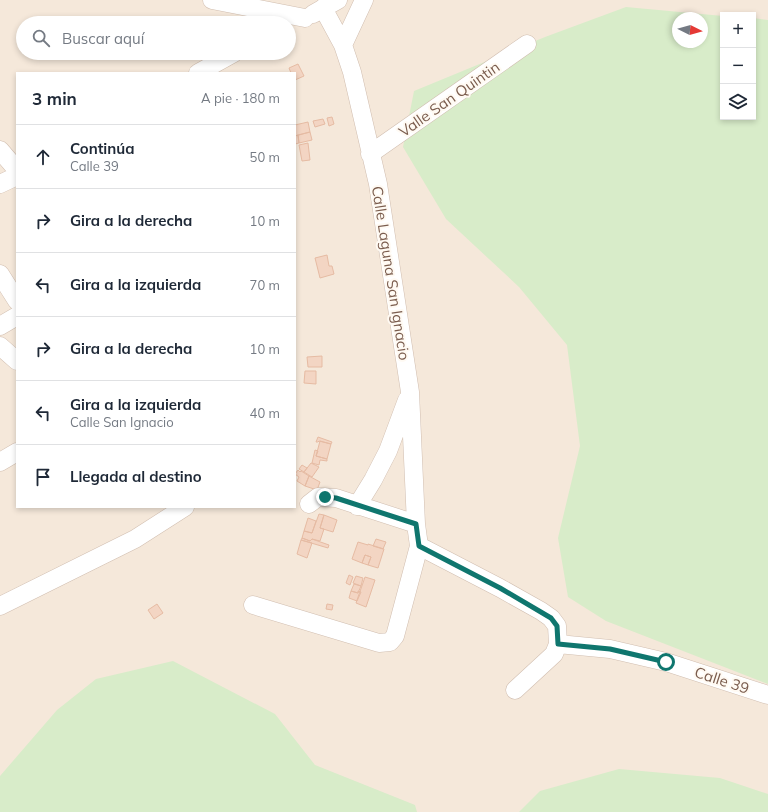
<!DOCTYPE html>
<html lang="es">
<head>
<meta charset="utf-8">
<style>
  body { margin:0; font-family:Mulish,sans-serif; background:#f6f6f7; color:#1f2937 }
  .controls { position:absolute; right:12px; top:12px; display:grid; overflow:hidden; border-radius:0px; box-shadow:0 2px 6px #0003 }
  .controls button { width:36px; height:36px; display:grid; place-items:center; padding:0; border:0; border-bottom:1px solid #e0e1e3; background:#fff; color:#1f2937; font:20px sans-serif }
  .compass { position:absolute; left:672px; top:12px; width:36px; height:36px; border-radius:50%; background:#fff; box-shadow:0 2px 6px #0003; rotate:95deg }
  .stop { position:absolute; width:12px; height:12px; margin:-9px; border:3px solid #0f766e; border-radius:50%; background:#fff }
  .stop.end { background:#0f766e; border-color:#fff; box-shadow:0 1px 4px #0008 }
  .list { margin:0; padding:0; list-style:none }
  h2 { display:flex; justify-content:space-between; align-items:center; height:52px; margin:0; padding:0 16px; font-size:17px }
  h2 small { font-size:13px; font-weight:400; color:#747a83 }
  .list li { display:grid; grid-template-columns:26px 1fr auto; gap:12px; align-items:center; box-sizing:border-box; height:64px; padding:0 16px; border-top:1px solid #e0e1e3 }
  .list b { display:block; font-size:15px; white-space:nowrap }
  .list p { margin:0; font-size:13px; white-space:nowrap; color:#747a83 }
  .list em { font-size:13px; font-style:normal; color:#747a83 }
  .icon { flex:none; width:22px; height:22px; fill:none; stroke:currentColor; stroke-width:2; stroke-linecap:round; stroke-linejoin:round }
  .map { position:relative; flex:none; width:768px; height:812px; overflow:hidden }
  .search { position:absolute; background:#fff; box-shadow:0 2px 6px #0003; left:16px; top:16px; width:280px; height:44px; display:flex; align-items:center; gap:10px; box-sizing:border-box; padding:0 14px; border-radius:22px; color:#747a83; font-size:15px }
  .panel { position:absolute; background:#fff; box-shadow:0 2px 6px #0003; left:16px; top:72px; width:280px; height:436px; border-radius:0px }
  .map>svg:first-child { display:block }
  .residential { fill:#f5e8da; fill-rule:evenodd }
  .green { fill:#d8ecc9; fill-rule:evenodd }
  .building { fill:#f3d5c3; stroke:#e6bba3 }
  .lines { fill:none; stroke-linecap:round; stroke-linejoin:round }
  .minor-casing { stroke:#d1beb0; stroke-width:19 }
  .minor { stroke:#fff; stroke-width:18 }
  .route { stroke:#0f766e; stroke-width:5 }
  .labels { text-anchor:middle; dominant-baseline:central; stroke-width:4; stroke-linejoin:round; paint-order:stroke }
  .street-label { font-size:15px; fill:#7a5c4d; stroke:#fffaf3 }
</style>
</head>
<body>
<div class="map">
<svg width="768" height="812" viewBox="0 0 768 812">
  <rect width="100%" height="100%" fill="#fdf6ec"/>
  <path class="residential" d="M0,0H768V812H0ZM723,15H753V117H723ZM678,18H702V42H678ZM23,23H289V53H23ZM17,73H295V507H17Z"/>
  <path class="green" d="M626,7L723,16V117H753V18L768,20V684L606,621L568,597L558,538L580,446L567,345L519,287L446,219L403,147L414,91L545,37ZM678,18H702V42H678Z
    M173,661L275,714L315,765L415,805L417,812H0V776L57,710L96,679Z
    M619,769L720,778L768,794V812H519L540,791Z"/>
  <path class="building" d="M298,64L304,76L295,80V73H291L289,68Z
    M332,117L334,124L329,126L327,118Z
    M323,119L325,124L315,127L313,121Z
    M308,122L310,132L295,136V125Z
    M310,132L312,140L299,143L298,135Z
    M298,135L299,143L295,144V136Z
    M308,143L310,160L302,161L299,145Z
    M327,255L329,266H332L334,274L320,278L315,258Z
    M322,356V367H308L307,357Z
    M305,371H316V384L304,383Z
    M318,437L332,442L331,444L319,441L318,442H316Z
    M320,441L331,444L327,459L316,456Z
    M315,450L318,451L316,456L327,459V461L320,460L319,465L312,463Z
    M311,463L319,467L312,477L304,472Z
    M302,465L307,468L304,472L299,469Z
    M298,470L300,472L301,471L309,476L305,486L297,481L299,477L295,474Z
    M309,476L320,482L317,490L305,486Z
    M319,514L324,515L320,528L324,529L320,541L312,539L310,541L302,538L304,531L312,533Z
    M324,515L337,520L333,532L320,528Z
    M308,518L316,521L312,533L304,531Z
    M302,538L310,541L312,539L329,545L328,548L301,540Z
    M376,539L386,542L383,549L373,546Z
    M301,540L312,543L307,558L297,554Z
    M358,542L368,545V544L384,549L378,568L368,565L371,557L365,555L362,563L352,559Z
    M365,555L371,557L368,565L362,563Z
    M349,575L353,577L350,585L346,583Z
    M356,576L363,578L361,586L353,583Z
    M365,577L375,580L366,607L356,603Z
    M354,584L361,586L358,593L351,591Z
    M351,591L358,593V591L361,592L357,601L349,598Z
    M157,604L163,613L154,619L148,610Z
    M327,604L333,605L332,610L326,609Z"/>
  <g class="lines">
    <defs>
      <path id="minor" d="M212,0L305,18
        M313,14L338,0
        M343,45L364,0
        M198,73L234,53
        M0,150L17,170
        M370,154L527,44
        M0,184L17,176
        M0,274L17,301
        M0,326L17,316
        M0,346L17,361
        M0,462L17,452
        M309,504L318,497L336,498L416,524
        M357,506L373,480L388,451L407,400
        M419,546L500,588L541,611L551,618L557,626L558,644L554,654L515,690
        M253,605L379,643L390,642L395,636L419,546L416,524L410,392L378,184L352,72L343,45L323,8
        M0,606L135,539L185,507
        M558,644L610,649L666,662L768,695"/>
    </defs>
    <use href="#minor" class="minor-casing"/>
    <use href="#minor" class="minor"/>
  </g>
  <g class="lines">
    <path class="route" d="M325,497L336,498L416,524L419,546L500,588L551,618L557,626L558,644L610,649L666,662"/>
  </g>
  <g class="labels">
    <g class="street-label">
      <text transform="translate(449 99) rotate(-35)">Valle San Quintin</text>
      <text transform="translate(391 273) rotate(81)">Calle Laguna San Ignacio</text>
      <text transform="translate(722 680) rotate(18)">Calle 39</text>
    </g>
  </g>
</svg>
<div class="controls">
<button>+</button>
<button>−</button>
<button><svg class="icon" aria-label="layers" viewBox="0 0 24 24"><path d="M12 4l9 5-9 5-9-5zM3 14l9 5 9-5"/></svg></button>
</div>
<svg class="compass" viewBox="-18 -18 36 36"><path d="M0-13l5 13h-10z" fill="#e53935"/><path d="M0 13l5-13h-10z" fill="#747a83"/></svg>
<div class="stop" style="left:666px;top:662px"></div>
<div class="stop end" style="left:325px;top:497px"></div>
<div class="search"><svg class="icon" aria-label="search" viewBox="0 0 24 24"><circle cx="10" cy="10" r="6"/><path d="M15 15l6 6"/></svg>Buscar aquí</div>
<section class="panel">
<h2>3 min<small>A pie · 180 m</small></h2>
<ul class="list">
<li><svg class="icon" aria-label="ahead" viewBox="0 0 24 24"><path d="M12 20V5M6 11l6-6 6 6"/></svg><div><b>Continúa</b><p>Calle 39</p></div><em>50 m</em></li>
<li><svg class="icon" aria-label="right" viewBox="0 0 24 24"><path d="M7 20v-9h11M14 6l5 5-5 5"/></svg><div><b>Gira a la derecha</b></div><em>10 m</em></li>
<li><svg class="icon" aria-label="left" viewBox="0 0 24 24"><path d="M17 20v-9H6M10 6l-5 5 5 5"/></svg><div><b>Gira a la izquierda</b></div><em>70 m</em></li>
<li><svg class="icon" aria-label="right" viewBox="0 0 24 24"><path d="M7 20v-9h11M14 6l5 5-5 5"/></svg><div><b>Gira a la derecha</b></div><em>10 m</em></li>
<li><svg class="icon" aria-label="left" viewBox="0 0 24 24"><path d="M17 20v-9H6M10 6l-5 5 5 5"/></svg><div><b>Gira a la izquierda</b><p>Calle San Ignacio</p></div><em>40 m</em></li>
<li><svg class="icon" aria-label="arrive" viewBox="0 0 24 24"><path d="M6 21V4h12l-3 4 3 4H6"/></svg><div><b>Llegada al destino</b></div></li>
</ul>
</section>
</div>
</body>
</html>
